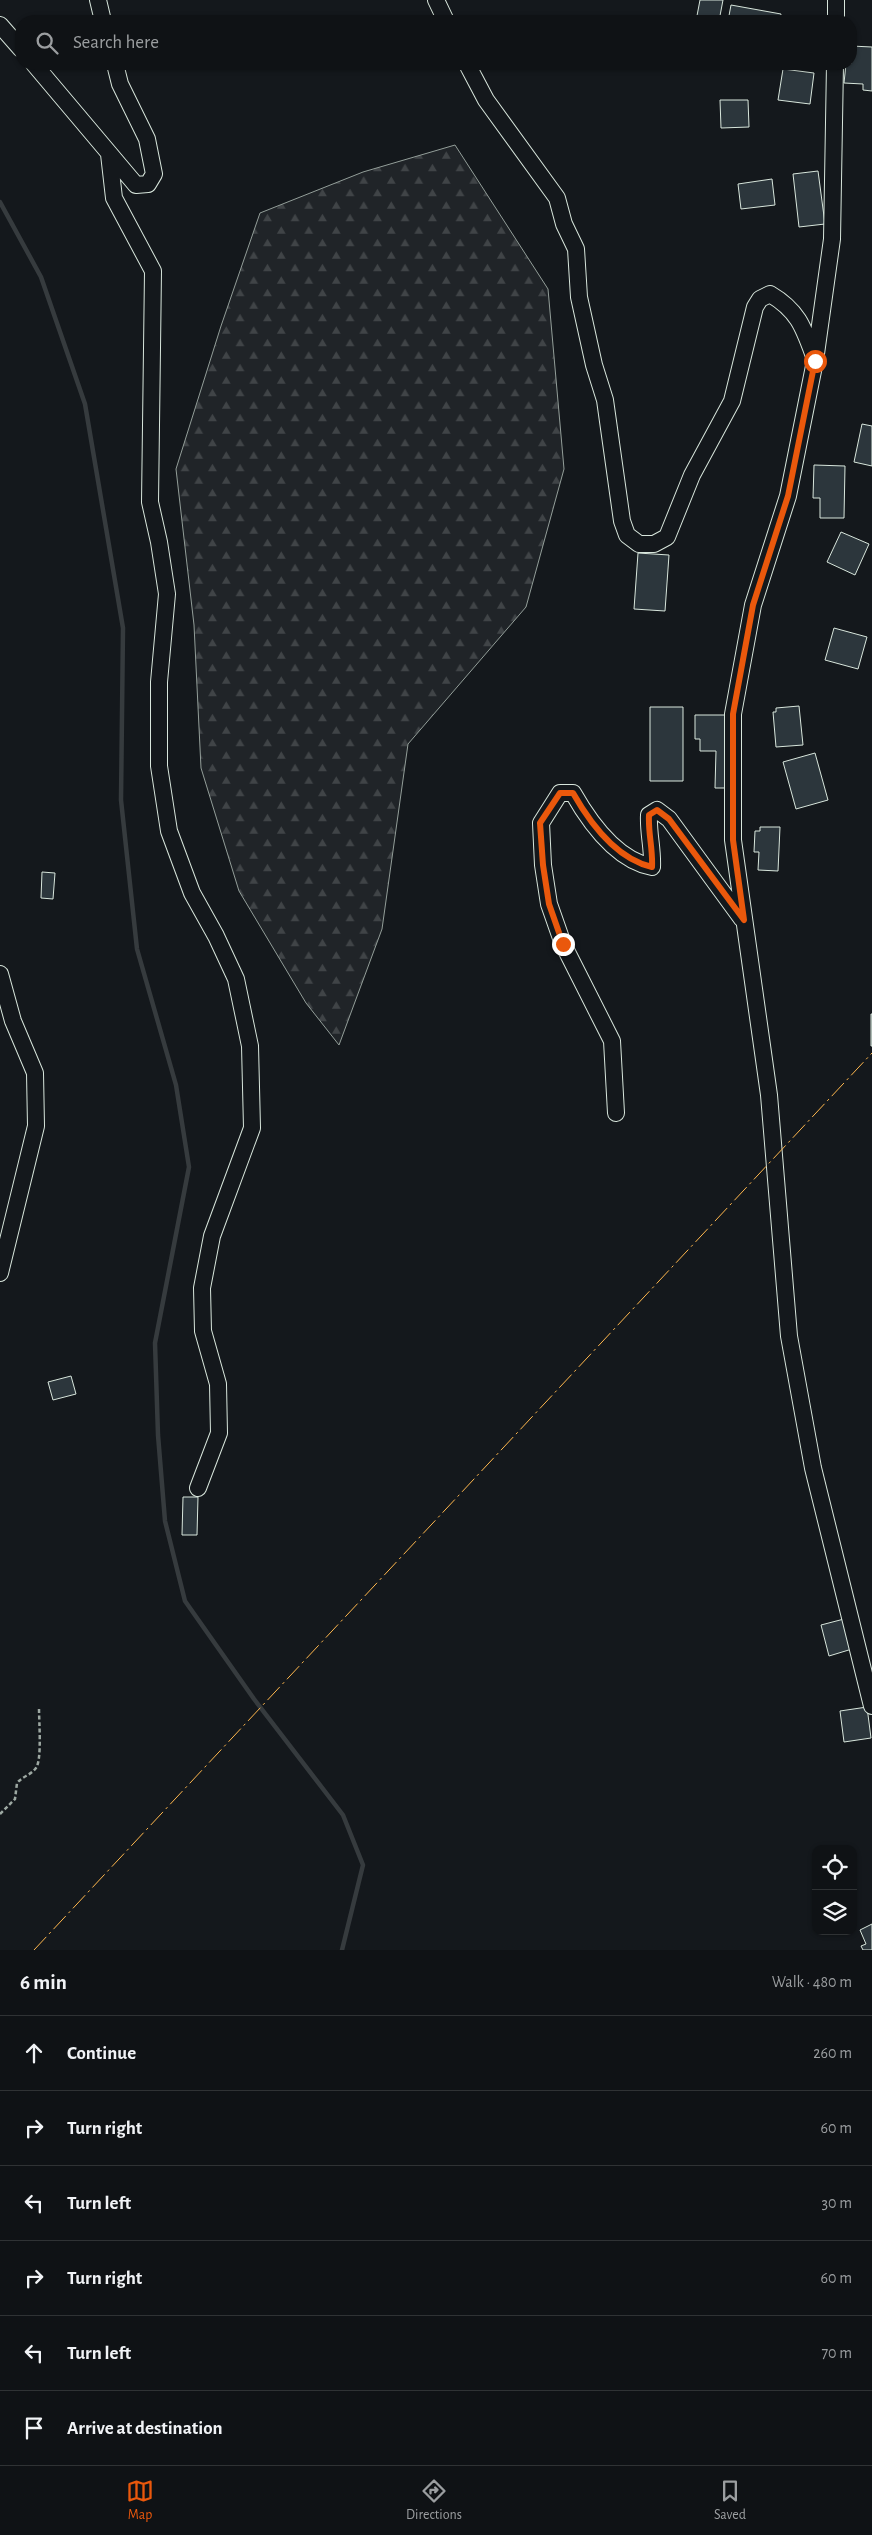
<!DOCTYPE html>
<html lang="en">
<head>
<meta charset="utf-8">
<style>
  body { margin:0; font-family:"Alegreya Sans",sans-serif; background:#181b1e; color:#f1f3f6 }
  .controls { position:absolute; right:15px; bottom:15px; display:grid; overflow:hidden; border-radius:10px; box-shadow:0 1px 4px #0004 }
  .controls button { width:45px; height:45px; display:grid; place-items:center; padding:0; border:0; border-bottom:1px solid #2f3234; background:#0f1215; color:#f1f3f6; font:25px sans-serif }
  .stop { position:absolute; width:15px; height:15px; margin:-11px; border:4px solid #ea580c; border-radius:50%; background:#fff }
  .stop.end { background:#ea580c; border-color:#fff; box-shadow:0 1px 5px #0008 }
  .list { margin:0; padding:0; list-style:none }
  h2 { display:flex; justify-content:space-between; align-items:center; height:65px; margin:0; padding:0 20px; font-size:21px }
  h2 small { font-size:16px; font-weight:400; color:#9b9ea0 }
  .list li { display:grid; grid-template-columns:32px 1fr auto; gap:15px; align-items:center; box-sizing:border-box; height:75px; padding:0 20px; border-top:1px solid #2f3234 }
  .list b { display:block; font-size:19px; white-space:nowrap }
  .list em { font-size:16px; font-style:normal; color:#9b9ea0 }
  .icon { flex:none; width:28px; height:28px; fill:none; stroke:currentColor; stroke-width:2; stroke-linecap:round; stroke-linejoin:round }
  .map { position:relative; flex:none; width:872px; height:1950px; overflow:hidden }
  .search { position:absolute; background:#0f1215; box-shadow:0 1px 4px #0004; left:15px; right:15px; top:15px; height:55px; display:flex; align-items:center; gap:12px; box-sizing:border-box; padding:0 18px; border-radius:20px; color:#9b9ea0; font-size:19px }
  .sheet { height:515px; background:#0f1215 }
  nav { display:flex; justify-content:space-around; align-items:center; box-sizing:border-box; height:70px; border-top:1px solid #2f3234; background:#0f1215; font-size:14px; color:#9b9ea0 }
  nav a { display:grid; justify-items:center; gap:2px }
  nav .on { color:#ea580c }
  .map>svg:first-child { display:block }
  .forest { fill:url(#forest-firs); stroke:#939e99 }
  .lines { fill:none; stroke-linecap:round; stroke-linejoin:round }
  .stream { stroke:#363b3e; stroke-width:4.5 }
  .building { fill:#2c363c; stroke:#d8e6dc }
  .minor-casing { stroke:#d8e6dc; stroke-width:18 }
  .path { stroke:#9da8a2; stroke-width:2.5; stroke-dasharray:4 2.5; stroke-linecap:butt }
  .minor { stroke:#14181c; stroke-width:16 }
  .power { stroke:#ffb74d; stroke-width:1; stroke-dasharray:18 4 2.5 4; stroke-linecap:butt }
  .route { stroke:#ea580c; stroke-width:6 }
</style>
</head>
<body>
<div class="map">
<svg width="872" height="1950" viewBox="0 0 872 1950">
  <defs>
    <pattern id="forest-firs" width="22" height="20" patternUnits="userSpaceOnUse" patternTransform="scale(1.25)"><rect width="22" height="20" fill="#202428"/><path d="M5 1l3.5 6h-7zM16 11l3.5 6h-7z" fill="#404447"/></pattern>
  </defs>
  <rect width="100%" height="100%" fill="#14181c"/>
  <path class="forest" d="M455,145L548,289L564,469L526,607L408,744L382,929L339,1045L306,1003L239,891L201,768L194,625L176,469L221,326L260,213L363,172Z"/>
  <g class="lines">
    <path class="stream" d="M0,202L41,277L85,404L123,628L121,800L137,949L176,1085L189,1167L155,1343L158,1435L165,1521L185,1601L254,1699L343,1815L363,1865L342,1950"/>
  </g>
  <path class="building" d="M700,0H723L719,21H696Z
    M731,5L781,14L780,21H728Z
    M851,46L872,47V91L863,90V84L844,83L846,64H851Z
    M783,69L814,73L810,104L778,100Z
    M720,100H748L749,127L721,128Z
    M818,171L825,224L799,227L793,174Z
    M772,179L775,205L741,209L738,184Z
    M862,424L872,426V466L854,462Z
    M814,465L845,466L844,518H820V498H813Z
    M841,532L869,544L855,575L827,562Z
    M638,553L669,555L665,611L634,609Z
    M834,628L867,637L858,669L825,660Z
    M799,706L803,745L776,747L773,712H776V708Z
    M650,707H683V781H650Z
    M695,715H728L727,788H715L716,751H700V739H695Z
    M815,753L828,800L796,809L783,762Z
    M760,827H780L778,871L758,870L759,852H754L755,831H760Z
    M42,872L55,873L53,899L41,898Z
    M871,1014H872V1046H871Z
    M71,1376L76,1394L53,1400L48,1382Z
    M183,1497H198L197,1535H182Z
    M844,1619L852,1649L829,1656L821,1625Z
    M867,1707L871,1738L844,1742L840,1711Z
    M872,1924V1950H863L861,1946L866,1944L860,1930Z"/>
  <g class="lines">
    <defs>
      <path id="minor" d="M98,0L103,21
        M436,0L446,21
        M836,21V0
        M0,25L21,49
        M34,64L136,185L148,184L154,174L147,139L120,84L115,64
        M467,64L486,100L557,198L564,224L576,249L579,297L594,365L605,400L622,521L627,535L639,544H654L667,537L692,475L732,401L755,307L760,299L770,294C799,311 804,329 815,359
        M835,64L832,239L815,361L788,496L753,605L733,714V840L769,1095L789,1336L813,1468L872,1706
        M109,154L114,198L153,271L150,502L159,542L167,594L159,682V766L169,831L192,893L216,936L236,979L250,1046L252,1128L212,1236L202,1288L203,1331L218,1384L219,1433L198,1488
        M0,974L13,1021L35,1073L36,1126L0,1273
        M616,1113L612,1041L563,944L549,904L543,865L541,823L560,793H573C590,823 617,860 652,867C653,849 648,833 649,815L657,810L669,819L742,919"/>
    </defs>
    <use href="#minor" class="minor-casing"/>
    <path class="path" d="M0,1814L15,1799L17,1783C23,1776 31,1775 36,1768C42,1760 39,1722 39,1708"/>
    <use href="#minor" class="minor"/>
    <path class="power" d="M34,1950L872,1053"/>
  </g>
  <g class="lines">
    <path class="route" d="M563,944L549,904L543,865L540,823L560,793H573C590,823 617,859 652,867C653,849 648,833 649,815L657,810L669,819L744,920L733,840V714L753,605L788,496L815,361"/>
  </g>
</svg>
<div class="controls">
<button><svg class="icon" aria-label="locate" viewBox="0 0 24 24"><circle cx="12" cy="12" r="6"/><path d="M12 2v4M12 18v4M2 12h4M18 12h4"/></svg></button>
<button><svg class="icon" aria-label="layers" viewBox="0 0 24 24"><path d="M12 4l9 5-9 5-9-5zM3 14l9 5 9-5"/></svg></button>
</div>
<div class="stop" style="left:815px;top:361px"></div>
<div class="stop end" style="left:563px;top:944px"></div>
<div class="search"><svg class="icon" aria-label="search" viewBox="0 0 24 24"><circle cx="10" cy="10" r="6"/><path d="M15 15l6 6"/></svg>Search here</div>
</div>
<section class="sheet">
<h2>6 min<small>Walk · 480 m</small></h2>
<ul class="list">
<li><svg class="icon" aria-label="ahead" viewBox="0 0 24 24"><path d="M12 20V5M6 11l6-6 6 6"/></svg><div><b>Continue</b></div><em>260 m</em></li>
<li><svg class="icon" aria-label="right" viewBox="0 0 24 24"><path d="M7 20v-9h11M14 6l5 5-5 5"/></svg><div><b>Turn right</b></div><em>60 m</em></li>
<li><svg class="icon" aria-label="left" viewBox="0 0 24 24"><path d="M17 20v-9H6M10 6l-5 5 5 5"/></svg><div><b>Turn left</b></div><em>30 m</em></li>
<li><svg class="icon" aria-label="right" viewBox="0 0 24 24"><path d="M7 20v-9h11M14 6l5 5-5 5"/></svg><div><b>Turn right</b></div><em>60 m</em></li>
<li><svg class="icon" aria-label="left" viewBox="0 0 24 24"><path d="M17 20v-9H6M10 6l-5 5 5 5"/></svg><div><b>Turn left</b></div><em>70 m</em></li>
<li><svg class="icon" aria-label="arrive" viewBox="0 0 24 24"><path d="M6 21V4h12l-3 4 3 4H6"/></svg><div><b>Arrive at destination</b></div></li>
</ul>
</section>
<nav>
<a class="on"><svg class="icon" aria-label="map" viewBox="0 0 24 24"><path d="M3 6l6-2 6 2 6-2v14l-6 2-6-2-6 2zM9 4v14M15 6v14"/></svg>Map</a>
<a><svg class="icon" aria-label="directions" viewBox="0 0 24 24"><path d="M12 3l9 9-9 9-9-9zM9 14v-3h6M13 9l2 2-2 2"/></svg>Directions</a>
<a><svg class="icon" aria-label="saved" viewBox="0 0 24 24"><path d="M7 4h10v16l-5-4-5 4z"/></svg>Saved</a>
</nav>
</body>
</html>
